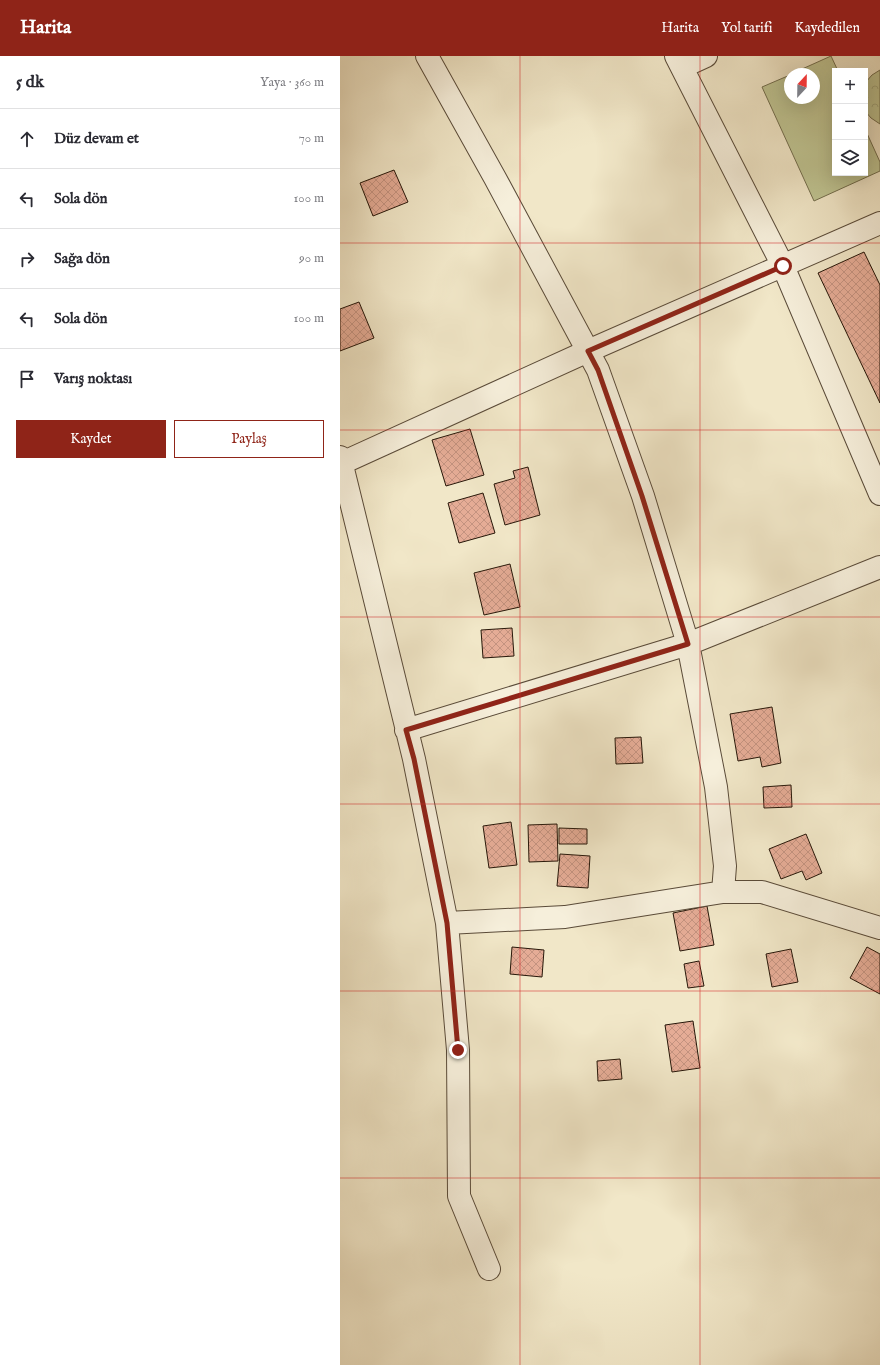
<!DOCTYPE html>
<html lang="tr">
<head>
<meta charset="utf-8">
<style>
  body { margin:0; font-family:"IM FELL English",serif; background:#f2f2f3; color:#2b2b33 }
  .controls { position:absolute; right:12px; top:12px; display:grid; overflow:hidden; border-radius:0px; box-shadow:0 4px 16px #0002 }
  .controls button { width:36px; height:36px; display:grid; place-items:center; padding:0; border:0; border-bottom:1px solid #e1e1e2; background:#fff; color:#2b2b33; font:20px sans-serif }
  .compass { position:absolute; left:444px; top:12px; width:36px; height:36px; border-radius:50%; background:#fff; box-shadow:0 4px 16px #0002; rotate:22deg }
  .stop { position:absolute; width:12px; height:12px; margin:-9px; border:3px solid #8f2418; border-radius:50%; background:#fff }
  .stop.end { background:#8f2418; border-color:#fff; box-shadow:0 1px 4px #0008 }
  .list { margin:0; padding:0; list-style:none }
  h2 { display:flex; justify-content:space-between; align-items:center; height:52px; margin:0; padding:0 16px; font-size:17px }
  h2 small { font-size:13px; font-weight:400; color:#7c7c81 }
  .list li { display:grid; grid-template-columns:26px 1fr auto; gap:12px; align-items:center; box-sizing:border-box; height:60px; padding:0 16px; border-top:1px solid #e1e1e2 }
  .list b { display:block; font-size:15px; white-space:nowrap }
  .list em { font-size:13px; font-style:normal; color:#7c7c81 }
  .actions { display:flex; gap:8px; padding:12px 16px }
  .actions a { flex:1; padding:9px 0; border:1px solid #8f2418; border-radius:0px; text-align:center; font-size:14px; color:#8f2418 }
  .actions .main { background:#8f2418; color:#fff }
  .icon { flex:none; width:22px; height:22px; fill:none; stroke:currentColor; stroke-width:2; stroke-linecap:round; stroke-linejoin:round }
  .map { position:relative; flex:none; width:540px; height:1309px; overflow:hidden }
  header { display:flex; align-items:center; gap:24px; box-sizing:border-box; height:56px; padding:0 20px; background:#8f2418; color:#fff }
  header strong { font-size:19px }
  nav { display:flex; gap:22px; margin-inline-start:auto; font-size:14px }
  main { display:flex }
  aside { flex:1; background:#fff }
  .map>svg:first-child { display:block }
  .park { fill:url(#park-crowns); stroke:#736e4e }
  .pitch { fill:#bfc492; stroke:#736e4e }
  .building { fill:url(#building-cross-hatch); stroke:#271709 }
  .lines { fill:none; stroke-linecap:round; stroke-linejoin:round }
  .street-casing { stroke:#5a4b39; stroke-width:24 }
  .street { stroke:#f6efdb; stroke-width:22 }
  .route { stroke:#8f2418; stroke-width:5 }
  .grid { fill:none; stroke:#d62828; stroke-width:1; stroke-opacity:0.55 }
</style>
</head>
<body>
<header>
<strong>Harita</strong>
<nav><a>Harita</a><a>Yol tarifi</a><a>Kaydedilen</a></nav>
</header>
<main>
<aside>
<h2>5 dk<small>Yaya · 360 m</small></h2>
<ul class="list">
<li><svg class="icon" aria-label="ahead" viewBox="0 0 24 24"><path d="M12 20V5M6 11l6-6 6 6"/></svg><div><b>Düz devam et</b></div><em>70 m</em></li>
<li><svg class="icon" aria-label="left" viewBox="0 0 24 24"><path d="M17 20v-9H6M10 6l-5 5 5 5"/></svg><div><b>Sola dön</b></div><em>100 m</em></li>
<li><svg class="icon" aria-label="right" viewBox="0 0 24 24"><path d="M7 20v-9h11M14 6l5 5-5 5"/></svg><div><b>Sağa dön</b></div><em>90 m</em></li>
<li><svg class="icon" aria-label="left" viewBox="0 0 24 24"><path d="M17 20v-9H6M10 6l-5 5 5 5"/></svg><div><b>Sola dön</b></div><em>100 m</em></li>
<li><svg class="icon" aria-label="arrive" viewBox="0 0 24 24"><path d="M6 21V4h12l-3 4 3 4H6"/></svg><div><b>Varış noktası</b></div></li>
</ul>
<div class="actions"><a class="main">Kaydet</a><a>Paylaş</a></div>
</aside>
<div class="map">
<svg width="540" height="1309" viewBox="0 0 540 1309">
  <defs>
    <pattern id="park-crowns" width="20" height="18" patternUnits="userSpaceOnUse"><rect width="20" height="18" fill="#bfc492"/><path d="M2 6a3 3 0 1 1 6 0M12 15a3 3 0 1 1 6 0" fill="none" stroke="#a4a87d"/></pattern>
    <pattern id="building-cross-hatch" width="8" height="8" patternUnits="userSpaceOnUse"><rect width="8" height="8" fill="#e5ac96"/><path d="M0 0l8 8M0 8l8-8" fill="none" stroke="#c49380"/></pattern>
  </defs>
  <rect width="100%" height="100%" fill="#f1e7c8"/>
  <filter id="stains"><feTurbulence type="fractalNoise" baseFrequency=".005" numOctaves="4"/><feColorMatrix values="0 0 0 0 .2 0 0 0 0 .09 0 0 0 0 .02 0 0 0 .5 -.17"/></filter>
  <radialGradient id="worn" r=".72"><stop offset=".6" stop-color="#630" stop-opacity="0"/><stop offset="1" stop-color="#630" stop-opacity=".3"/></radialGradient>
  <path class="park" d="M540,14V68L531,62L525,55V27L532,19Z"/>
  <path class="pitch" d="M491,0L498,15H495V117H525V73L540,106V115L474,145L422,31L450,19V42H474V18H451Z"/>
  <path class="building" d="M54,114L68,146L33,160L20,127Z
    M524,196L540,229V347L478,217Z
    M19,246L34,282L0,295V253Z
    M130,373L144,419L106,430L92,384Z
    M188,411L200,459L165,469L154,428L175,422L173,415Z
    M143,437L155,477L119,487L108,447Z
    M170,508L180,551L144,559L134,517Z
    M172,572L174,600L143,602L141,574Z
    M432,651L441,707L422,711L420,701L398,705L390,658Z
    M301,681L303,707L276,708L275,682Z
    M451,729L452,751L424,752L423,731Z
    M171,766L177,809L149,812L143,770Z
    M217,768L218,805L189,806L188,769Z
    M219,772L247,773V788H219Z
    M466,778L482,817L466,824L462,815L441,823L429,793Z
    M220,798L250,800L248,832L217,830Z
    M367,850L374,889L340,895L333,857Z
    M172,891L204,894L202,921L170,918Z
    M527,891L540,898V938L510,922Z
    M451,893L458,926L432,931L426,898Z
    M359,905L364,930L348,932L344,908Z
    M353,965L360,1012L332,1016L325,969Z
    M280,1003L282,1023L258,1025L257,1005Z"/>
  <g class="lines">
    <defs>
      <path id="street" d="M87,0L155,122L258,314L303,440L348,588L376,731L385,810L383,836
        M336,0L443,210L540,438
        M342,11L366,0
        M0,401L74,703L107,867L225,861L383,836H422L540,872
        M2,407L248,295L540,167
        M66,674L348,588L540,511
        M107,867L118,994L119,1140L149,1213"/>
    </defs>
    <use href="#street" class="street-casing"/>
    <use href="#street" class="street"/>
  </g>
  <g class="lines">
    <path class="route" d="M118,994L107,867L74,703L66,674L348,588L302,440L258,314L248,295L443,210"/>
  </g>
  <path class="grid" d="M180,0V1309M360,0V1309M0,187H540M0,374H540M0,561H540M0,748H540M0,935H540M0,1122H540"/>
  <rect width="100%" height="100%" filter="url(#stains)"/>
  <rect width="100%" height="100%" fill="url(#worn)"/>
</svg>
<div class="controls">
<button>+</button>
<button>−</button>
<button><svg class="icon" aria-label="layers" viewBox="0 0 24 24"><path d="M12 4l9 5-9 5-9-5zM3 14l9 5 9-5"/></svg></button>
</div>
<svg class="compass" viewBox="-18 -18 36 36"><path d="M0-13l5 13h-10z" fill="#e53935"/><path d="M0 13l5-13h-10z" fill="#7c7c81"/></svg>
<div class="stop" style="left:443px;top:210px"></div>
<div class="stop end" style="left:118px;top:994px"></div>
</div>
</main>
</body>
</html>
